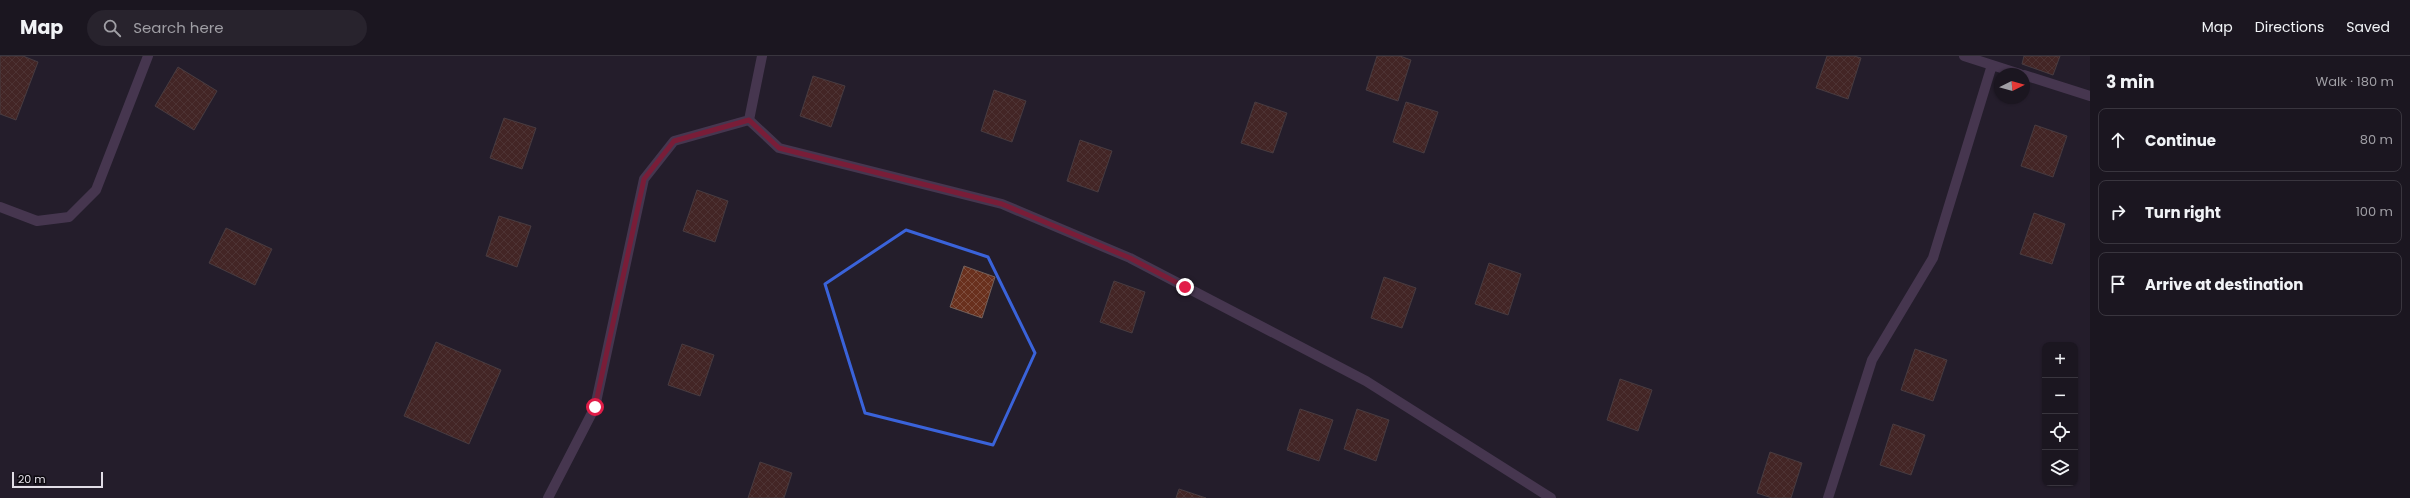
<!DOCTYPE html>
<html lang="en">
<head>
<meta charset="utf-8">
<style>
  body { margin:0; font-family:Poppins,sans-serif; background:#28232d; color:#f1f3f6 }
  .controls { position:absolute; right:12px; bottom:12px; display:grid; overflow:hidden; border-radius:8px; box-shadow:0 1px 3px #0004 }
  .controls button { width:36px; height:36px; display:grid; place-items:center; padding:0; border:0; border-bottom:1px solid #39353e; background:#1b1620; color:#f1f3f6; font:20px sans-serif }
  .compass { position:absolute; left:1994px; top:12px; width:36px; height:36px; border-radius:50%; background:#1b1620; box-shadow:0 1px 3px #0004; rotate:85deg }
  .scale { position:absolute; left:12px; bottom:10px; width:91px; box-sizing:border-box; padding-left:4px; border:2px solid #e1dde6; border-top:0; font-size:11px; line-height:14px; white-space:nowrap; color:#e1dde6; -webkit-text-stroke:3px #0c090f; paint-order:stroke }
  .stop { position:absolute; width:12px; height:12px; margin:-9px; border:3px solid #e11d48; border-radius:50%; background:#fff }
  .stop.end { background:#e11d48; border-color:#fff; box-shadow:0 1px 4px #0008 }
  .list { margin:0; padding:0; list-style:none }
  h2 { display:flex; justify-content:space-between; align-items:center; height:52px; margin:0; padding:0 16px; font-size:17px }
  h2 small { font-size:13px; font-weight:400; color:#a09fa5 }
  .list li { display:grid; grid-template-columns:26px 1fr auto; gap:12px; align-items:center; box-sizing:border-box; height:64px; margin:0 8px 8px; padding:0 8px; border:1px solid #39353e; border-radius:8px }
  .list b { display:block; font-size:15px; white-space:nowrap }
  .list em { font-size:13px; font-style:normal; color:#a09fa5 }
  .icon { flex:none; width:22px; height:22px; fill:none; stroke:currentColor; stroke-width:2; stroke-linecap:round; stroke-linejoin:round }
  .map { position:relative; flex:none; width:2090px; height:442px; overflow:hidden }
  header { display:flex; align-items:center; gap:24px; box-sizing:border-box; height:56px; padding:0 20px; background:#1b1620; border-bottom:1px solid #39353e }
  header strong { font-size:19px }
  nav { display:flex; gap:22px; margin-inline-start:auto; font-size:14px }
  .search { width:280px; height:36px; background:#28232d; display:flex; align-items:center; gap:10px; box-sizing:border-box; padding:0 14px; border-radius:22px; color:#a09fa5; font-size:15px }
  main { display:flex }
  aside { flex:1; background:#1b1620 }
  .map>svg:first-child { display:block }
  .building { fill:url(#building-cross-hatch); stroke:#73605a }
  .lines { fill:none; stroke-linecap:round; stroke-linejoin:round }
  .minor { stroke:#6f557b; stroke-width:10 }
  .route { stroke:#e11d48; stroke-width:5 }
  .marked { fill:none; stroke:#3a63da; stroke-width:3; stroke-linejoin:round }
</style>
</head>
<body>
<header>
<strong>Map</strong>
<div class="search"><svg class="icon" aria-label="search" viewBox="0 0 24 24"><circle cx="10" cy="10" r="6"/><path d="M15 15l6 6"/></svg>Search here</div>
<nav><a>Map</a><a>Directions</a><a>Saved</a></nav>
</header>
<main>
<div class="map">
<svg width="2090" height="442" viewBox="0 0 2090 442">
  <defs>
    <pattern id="building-cross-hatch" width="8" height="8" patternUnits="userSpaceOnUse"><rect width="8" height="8" fill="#69301d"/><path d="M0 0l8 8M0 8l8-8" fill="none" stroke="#7e4e3e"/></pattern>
  </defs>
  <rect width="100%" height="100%" fill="#241e2b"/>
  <path class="building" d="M0,0H23L38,6L16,64L0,58Z
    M1377,0H1400L1411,4L1398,45L1366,34Z
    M1827,0H1854L1861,2L1848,43L1816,32Z
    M2024,0H2060L2053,19L2022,8Z
    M178,11L217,35L194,74L155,50Z
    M813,20L845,30L831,71L800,60Z
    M994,34L1026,45L1012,86L981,75Z
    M1255,46L1287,57L1273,97L1241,87Z
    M1406,46L1438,56L1424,97L1393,86Z
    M504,62L536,72L522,113L490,102Z
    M2035,69L2067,80L2053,121L2021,110Z
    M1080,84L1112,95L1098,136L1067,125Z
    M697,134L728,145L715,186L683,175Z
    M2034,157L2065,168L2052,208L2020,198Z
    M499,160L531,170L517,211L486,200Z
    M226,172L272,193L255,229L209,207Z
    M1489,207L1521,218L1508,259L1475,248Z
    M964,210L995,221L982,262L950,251Z
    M1384,221L1416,232L1402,272L1371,262Z
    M1114,225L1145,236L1132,277L1100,266Z
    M436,286L501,314L469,388L404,360Z
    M682,288L714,299L700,340L668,329Z
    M1915,293L1947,304L1933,345L1901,334Z
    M1620,323L1652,334L1638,375L1607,364Z
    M1300,353L1333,364L1319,405L1287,394Z
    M1357,353L1389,364L1376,405L1344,393Z
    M1893,368L1925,379L1911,419L1880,409Z
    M1770,396L1802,407L1791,442H1772L1757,437Z
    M760,406L792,417L784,442H748Z
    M1179,433L1206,442H1176Z"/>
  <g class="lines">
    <path class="minor" d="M762,0L749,64L779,92L1002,148L1130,202L1366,325L1551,442
      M1964,0L2020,18
      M2024,19L2090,40
      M0,151L37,165L69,161L96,134L148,0
      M548,442L595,351L644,123L674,85L749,64
      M1828,442L1872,304L1933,202L1992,9"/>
  </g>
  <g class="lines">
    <path class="route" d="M595,351L644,123L674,85L749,64L779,92L1002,148L1130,202L1185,231"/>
  </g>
  <path d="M0 0H2090V442H0ZM906,174L988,201L1035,297L993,389L865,357L825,228Z" fill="#241e2b" fill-opacity=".55" fill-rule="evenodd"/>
  <path class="marked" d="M906,174L988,201L1035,297L993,389L865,357L825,228Z"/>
</svg>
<div class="controls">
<button>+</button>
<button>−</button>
<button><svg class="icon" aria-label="locate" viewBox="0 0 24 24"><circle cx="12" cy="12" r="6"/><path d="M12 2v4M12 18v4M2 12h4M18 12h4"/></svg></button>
<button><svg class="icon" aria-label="layers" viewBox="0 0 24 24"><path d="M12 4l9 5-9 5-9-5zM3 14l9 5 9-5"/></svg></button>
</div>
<svg class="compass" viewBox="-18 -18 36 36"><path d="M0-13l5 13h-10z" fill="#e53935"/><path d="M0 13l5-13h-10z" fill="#a09fa5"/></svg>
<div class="scale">20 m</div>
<div class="stop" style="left:595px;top:351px"></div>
<div class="stop end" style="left:1185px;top:231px"></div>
</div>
<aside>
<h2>3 min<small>Walk · 180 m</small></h2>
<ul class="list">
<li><svg class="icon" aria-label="ahead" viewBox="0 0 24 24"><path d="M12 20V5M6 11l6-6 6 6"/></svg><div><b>Continue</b></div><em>80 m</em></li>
<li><svg class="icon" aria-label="right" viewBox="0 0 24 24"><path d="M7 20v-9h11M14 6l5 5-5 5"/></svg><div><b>Turn right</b></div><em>100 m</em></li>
<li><svg class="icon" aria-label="arrive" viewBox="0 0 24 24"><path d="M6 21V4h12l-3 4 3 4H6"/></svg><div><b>Arrive at destination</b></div></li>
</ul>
</aside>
</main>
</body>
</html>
